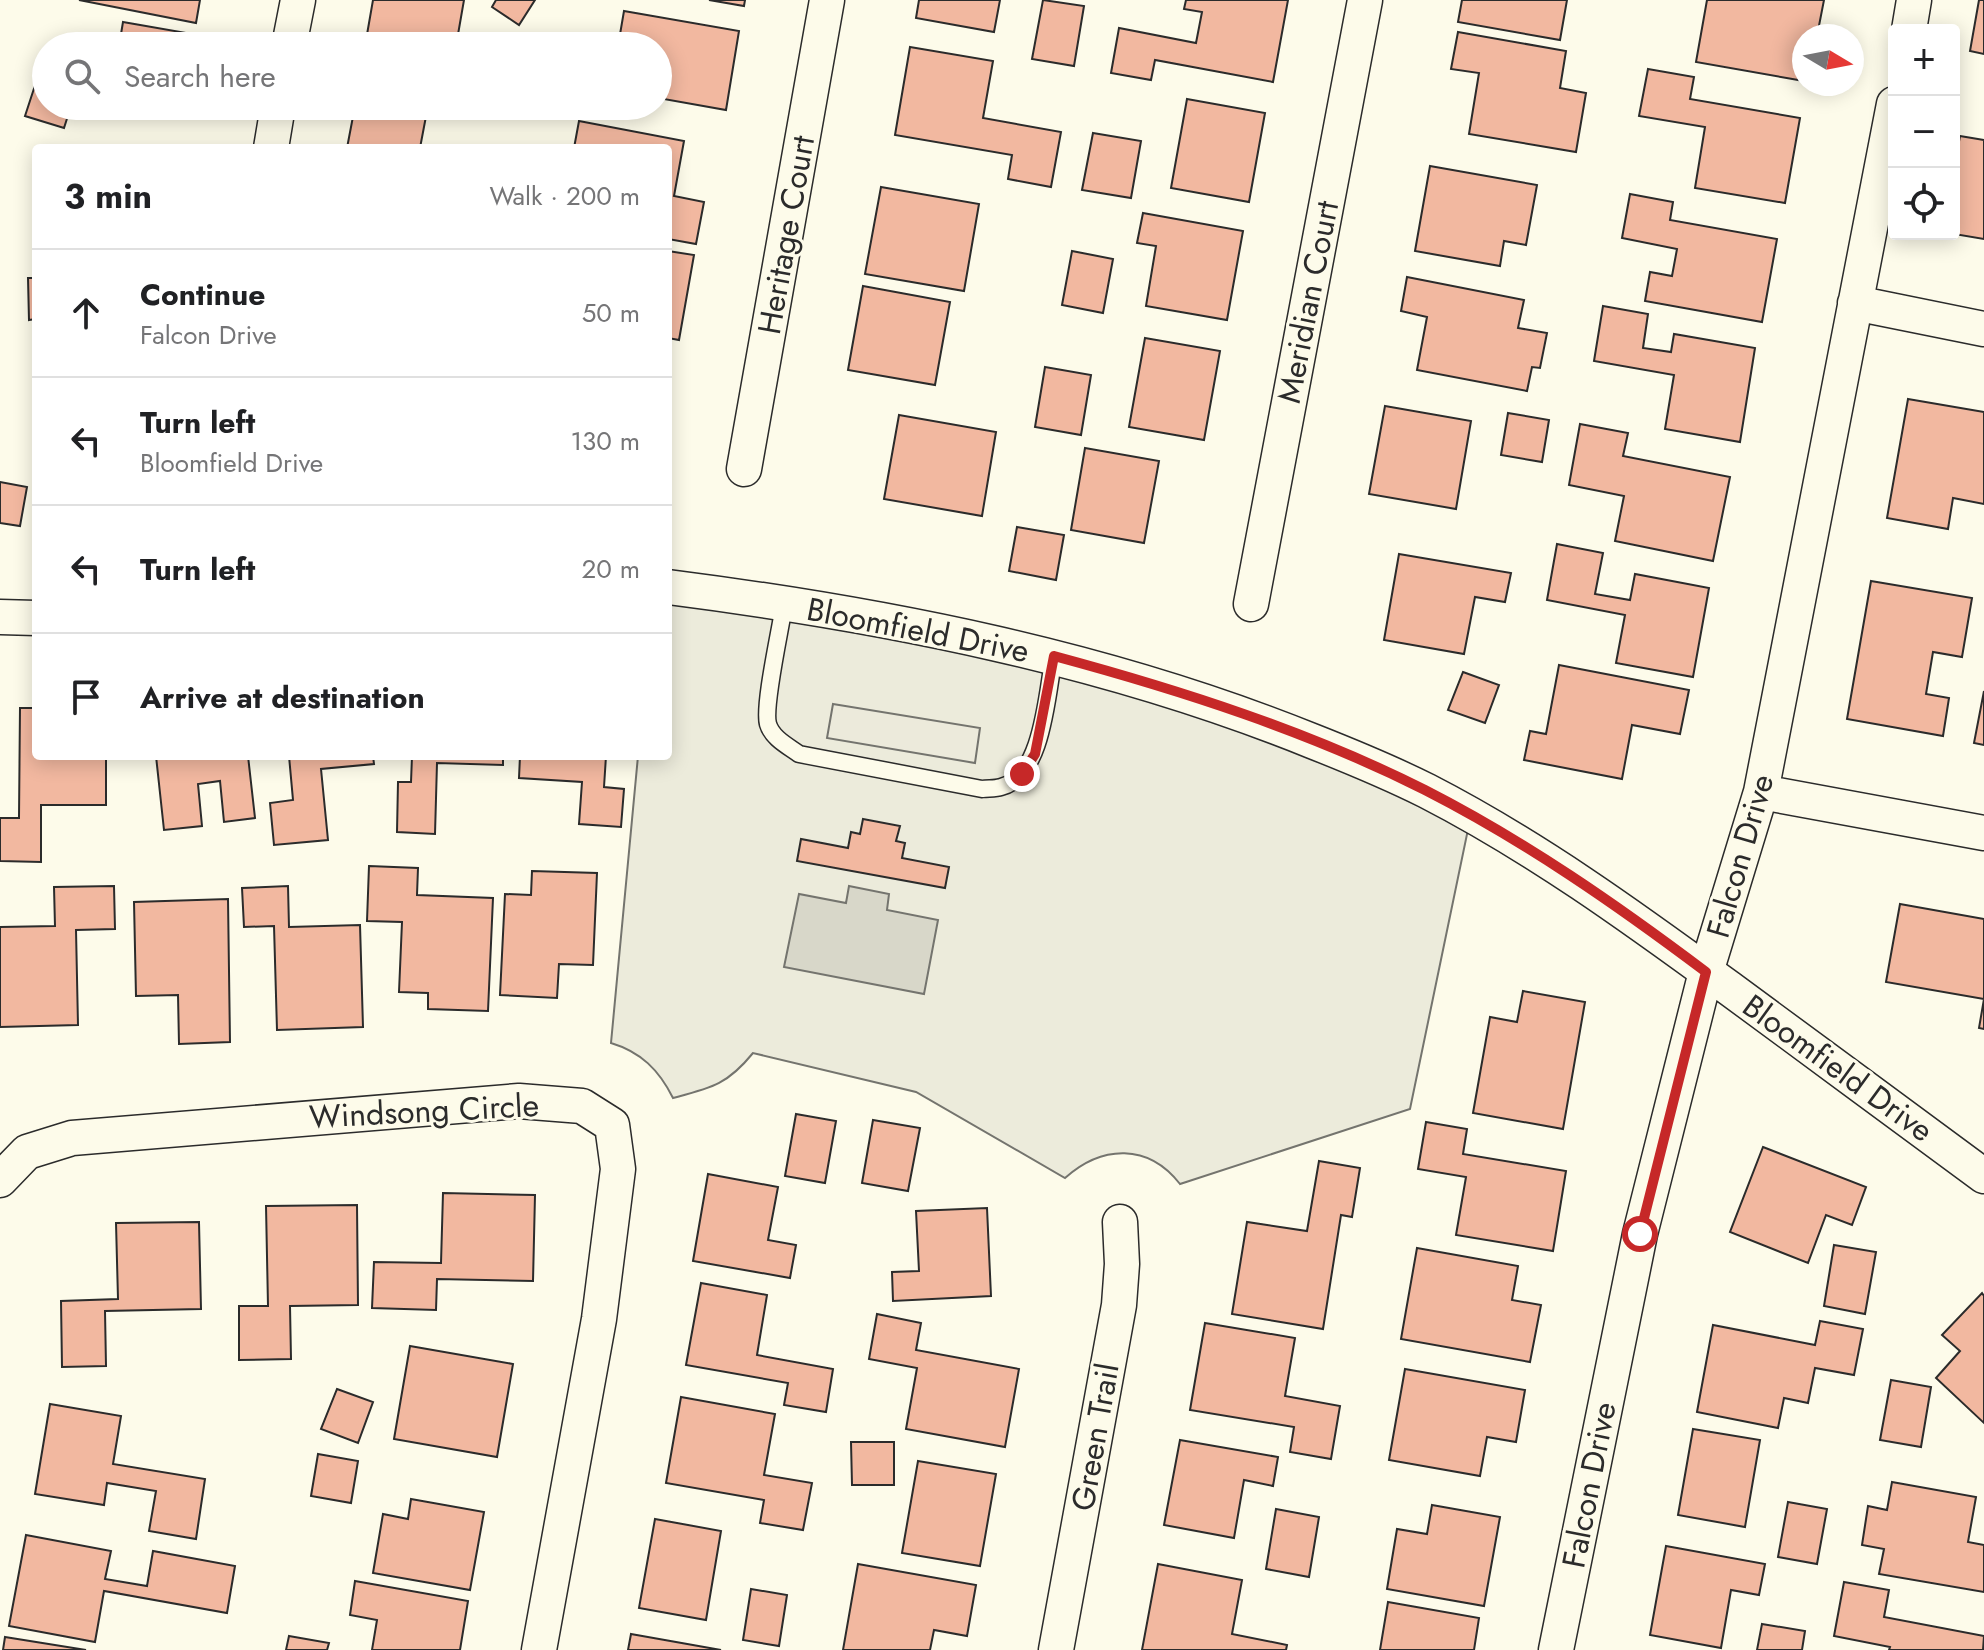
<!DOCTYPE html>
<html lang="en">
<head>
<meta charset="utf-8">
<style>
  body { margin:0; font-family:Jost,sans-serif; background:#f2f2f2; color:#202124 }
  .controls { position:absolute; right:24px; top:24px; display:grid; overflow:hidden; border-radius:8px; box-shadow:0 4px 20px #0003 }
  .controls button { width:72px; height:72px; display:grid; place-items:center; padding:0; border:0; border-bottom:2px solid #e0e0e0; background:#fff; color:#202124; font:40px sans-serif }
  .compass { position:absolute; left:1792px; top:24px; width:72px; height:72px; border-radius:50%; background:#fff; box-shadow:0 4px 20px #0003; rotate:100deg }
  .stop { position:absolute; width:24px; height:24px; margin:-18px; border:6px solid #c62828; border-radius:50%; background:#fff }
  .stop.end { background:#c62828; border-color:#fff; box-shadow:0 2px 8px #0008 }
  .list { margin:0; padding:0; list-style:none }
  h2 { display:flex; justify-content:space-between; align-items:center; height:104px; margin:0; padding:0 32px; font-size:34px }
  h2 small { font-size:26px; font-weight:400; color:#757577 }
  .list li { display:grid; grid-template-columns:52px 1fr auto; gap:24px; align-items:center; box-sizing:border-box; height:128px; padding:0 32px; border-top:2px solid #e0e0e0 }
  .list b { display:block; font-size:30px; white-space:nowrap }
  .list p { margin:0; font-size:26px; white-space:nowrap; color:#757577 }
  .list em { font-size:26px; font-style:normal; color:#757577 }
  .icon { flex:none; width:44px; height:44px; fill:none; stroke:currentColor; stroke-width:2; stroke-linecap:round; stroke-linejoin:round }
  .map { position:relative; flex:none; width:1984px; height:1650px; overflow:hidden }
  .search { position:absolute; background:#fff; box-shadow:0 4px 20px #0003; left:32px; top:32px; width:640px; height:88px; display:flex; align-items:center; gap:20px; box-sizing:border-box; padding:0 28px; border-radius:44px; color:#757577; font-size:30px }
  .panel { position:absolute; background:#fff; box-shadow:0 4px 20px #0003; left:32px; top:144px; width:640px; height:616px; border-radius:8px }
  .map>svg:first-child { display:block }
  .green { fill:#ecebdb; stroke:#74746e; stroke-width:2 }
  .parking { fill:#eceadb; stroke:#74746e; stroke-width:2 }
  .water { fill:#d8d7c9; stroke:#74746e; stroke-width:2 }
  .building { fill:#f2b8a0; stroke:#2b2b2b; stroke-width:2 }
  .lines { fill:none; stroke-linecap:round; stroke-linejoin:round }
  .lane-casing { stroke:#2b2b2b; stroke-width:19 }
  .street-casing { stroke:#2b2b2b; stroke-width:37 }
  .lane { stroke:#fdfbea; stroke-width:16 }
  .street { stroke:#fdfbea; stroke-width:34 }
  .route { stroke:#c62828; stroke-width:10 }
  .labels { text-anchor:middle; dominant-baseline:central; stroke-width:6; stroke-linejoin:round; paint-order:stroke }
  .street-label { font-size:32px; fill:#2b2b2b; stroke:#fdfbea }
</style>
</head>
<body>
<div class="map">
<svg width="1984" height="1650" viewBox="0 0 1984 1650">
  <rect width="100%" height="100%" fill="#fdfbea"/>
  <path class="green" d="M668,587L1054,656L1471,815L1410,1109L1180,1184C1148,1143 1102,1145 1065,1178L916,1092L753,1053C727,1085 711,1088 673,1098C659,1070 641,1052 611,1043L638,756H668Z"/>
  <path class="parking" d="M833,704L980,728L975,763L827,738Z"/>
  <path class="water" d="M849,886L889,894L887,910L938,920L924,994L784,967L799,894L846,903Z"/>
  <path class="building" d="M79,0H200L196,23Z
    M373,0H464L456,46H365Z
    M496,0H535L519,25L492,7Z
    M709,0H745L744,6Z
    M919,0H1000L994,32L916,18Z
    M1043,0L1084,6L1074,66L1032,59Z
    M1186,0H1288L1273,82L1155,60L1151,80L1111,73L1119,28L1196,43L1202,12L1184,9Z
    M1462,0H1567L1560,40L1458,22Z
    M1707,0H1824L1817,36H1804V81L1696,62Z
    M1979,0H1984V54L1970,51Z
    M624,11L739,31L726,110L658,98V46H618Z
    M123,22L192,34L190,46H119Z
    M1458,32L1566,51L1560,88L1586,93L1576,152L1469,134L1479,73L1451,69Z
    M910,47L993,61L983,118L1061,132L1051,187L1008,179L1012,155L895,135Z
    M43,61L46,62V106H71L64,128L25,116Z
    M1648,69L1694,77L1690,99L1800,118L1785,203L1695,188L1705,127L1639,116Z
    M1187,99L1265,113L1249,202L1171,188Z
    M111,106H179L177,118Z
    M355,106H461L459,117L427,111L420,148H347Z
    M579,121L684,141L674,196L704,202L696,244L668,239V148H574Z
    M1093,133L1141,141L1131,198L1082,190Z
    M1960,136L1984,140V239L1954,234V169Z
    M1430,166L1537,185L1526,245L1504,241L1500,266L1415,251Z
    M881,187L979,204L964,291L865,274Z
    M1630,194L1673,202L1670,220L1777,239L1762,322L1645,301L1650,272L1672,276L1677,249L1622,238Z
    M1143,213L1243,231L1227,320L1146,306L1156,246L1137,243Z
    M668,251L694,255L679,340L668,338Z
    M1072,251L1113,259L1103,313L1062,305Z
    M1407,277L1524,300L1518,328L1547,333L1540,368L1532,367L1527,391L1417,370L1427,317L1401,311Z
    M28,278H36V319L29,320Z
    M863,286L950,302L935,385L848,370Z
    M1603,306L1648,314L1643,348L1671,352L1674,334L1755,348L1740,442L1665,429L1674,375L1594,361Z
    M1145,338L1220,351L1204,440L1129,427Z
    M1045,367L1091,375L1081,435L1035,427Z
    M1908,399L1984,412V504L1953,498L1948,529L1887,518Z
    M1385,406L1471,421L1456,509L1369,494Z
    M1508,413L1549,420L1542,462L1501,455Z
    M899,415L996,432L982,516L884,499Z
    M1580,424L1628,433L1623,456L1730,477L1713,561L1615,541L1624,496L1569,485Z
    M1085,448L1159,461L1144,543L1071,530Z
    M0,482L27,487L20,526L0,523Z
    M1017,527L1064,535L1056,580L1009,571Z
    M1557,544L1603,553L1595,594L1630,600L1635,574L1709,588L1693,677L1616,663L1625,615L1547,600Z
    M1399,554L1511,573L1505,602L1475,597L1464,654L1384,640Z
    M1871,581L1972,598L1962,657L1933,652L1926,694L1949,698L1943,736L1847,719Z
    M1559,665L1689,690L1680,734L1632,725L1622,779L1524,760L1530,731L1546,734Z
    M1463,672L1499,685L1485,723L1448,710Z
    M1984,691V745L1974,743Z
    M20,708H36V756H106V805H41V862L0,861V818H19Z
    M156,756H248L255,818L224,822L220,781L198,784L202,826L164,830Z
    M289,756H373L374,764L321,769L328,840L274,845L270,803L293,800Z
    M412,756H503V765L437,763L435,834L397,832L398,782H411Z
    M520,756H606L604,787L624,789L621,827L579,824L582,782L519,778Z
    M863,819L900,826L896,841L905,843L902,858L949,867L945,888L797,861L801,839L848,848L851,832L860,834Z
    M369,866L418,868L417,895L493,898L488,1011L428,1009V993L399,992L402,922L367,921Z
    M532,871L597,873L593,965L559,964L557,998L500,995L505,894L531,895Z
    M114,886L115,929L76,930L78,1025L0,1027V927L55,926L54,887Z
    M288,886L289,927L360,925L363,1027L277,1030L274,926L244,927L242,888Z
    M228,899L230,1042L179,1044L178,995L136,996L134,902Z
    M1900,904L1984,919V1029L1979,1028L1984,999L1886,982Z
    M1523,991L1585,1002L1563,1129L1473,1113L1490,1017L1517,1022Z
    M796,1114L836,1121L825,1183L785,1176Z
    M873,1120L920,1128L908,1191L862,1183Z
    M1426,1122L1467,1129L1463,1154L1566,1171L1553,1251L1456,1235L1466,1177L1418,1169Z
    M1763,1147L1866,1187L1852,1225L1826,1215L1808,1263L1730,1232Z
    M1319,1161L1360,1168L1352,1217L1341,1215L1323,1329L1232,1314L1247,1222L1307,1231Z
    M708,1174L778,1187L768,1240L796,1245L790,1278L693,1261Z
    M443,1193L535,1195L533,1281L437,1279L436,1310L372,1308L374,1262L441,1263Z
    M357,1205L358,1305L290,1306L291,1359L239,1360V1306H268L266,1206Z
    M987,1208L991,1296L893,1301L892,1272L919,1271L916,1211Z
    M199,1222L201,1309L105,1311L106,1366L62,1367L61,1301L118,1299L116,1223Z
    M1834,1245L1876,1252L1865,1314L1824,1306Z
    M1417,1248L1518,1266L1512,1300L1541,1305L1530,1362L1401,1339Z
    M701,1283L767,1295L757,1355L833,1369L826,1412L784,1405L788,1383L686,1365Z
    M1982,1293L1984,1296V1423L1936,1378L1960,1351L1942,1335Z
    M877,1314L921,1323L916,1350L1019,1369L1005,1447L906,1429L917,1368L869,1359Z
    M1820,1321L1863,1329L1854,1375L1815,1368L1808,1403L1784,1398L1778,1428L1697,1412L1713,1325L1815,1345Z
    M1205,1323L1295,1338L1285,1396L1340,1406L1331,1459L1290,1452L1294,1427L1190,1410Z
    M410,1346L513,1364L497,1457L394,1439Z
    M1405,1369L1525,1390L1516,1442L1487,1437L1480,1476L1389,1460Z
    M1891,1380L1931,1387L1921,1447L1880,1440Z
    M337,1389L373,1402L358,1443L321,1429Z
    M681,1397L775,1414L764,1475L812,1483L803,1530L760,1523L764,1500L666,1483Z
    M50,1404L121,1416L113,1464L205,1479L196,1539L149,1531L156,1491L107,1483L104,1505L35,1494Z
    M1693,1429L1760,1440L1745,1527L1678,1515Z
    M1180,1440L1278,1457L1273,1486L1244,1480L1234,1538L1164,1525Z
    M851,1442H894V1485H852Z
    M318,1454L358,1461L351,1503L311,1496Z
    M918,1461L996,1474L980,1566L902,1553Z
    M1892,1482L1976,1497L1968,1542L1984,1545V1592L1879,1574L1884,1549L1862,1545L1868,1506L1887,1510Z
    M411,1499L484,1512L470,1590L373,1573L383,1514L408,1519Z
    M1788,1502L1827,1509L1817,1564L1778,1557Z
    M1432,1505L1500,1517L1484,1606L1387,1589L1397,1529L1427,1534Z
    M1276,1509L1319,1517L1309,1577L1266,1569Z
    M655,1519L721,1531L706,1620L639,1608Z
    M26,1535L111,1551L105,1579L147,1586L153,1551L235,1566L227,1613L104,1591L95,1642L9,1626Z
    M1666,1546L1765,1564L1759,1595L1731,1590L1721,1648L1650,1635Z
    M858,1564L976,1585L967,1636L934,1630L930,1650H843Z
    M1158,1564L1242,1580L1232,1634L1287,1645L1286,1650H1142Z
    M355,1581L468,1601L460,1650H372L377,1620L350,1615Z
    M1844,1582L1889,1590L1884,1617L1984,1636L1983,1650H1889L1890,1647L1834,1636Z
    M751,1589L787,1595L779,1646L743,1640Z
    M1388,1602L1479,1618L1474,1650H1380Z
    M1762,1624L1805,1631L1802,1650H1757Z
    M631,1634L721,1650H628Z
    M289,1636L329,1643L327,1650H286Z
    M5,1637L86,1650H3Z"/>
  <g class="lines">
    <defs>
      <path id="lane" d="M784,605C781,627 763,706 768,724C772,738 788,746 799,754L982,789C988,788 995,789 1001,787C1043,777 1047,692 1054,656"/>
      <path id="street" d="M1909,30L1914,0
        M289,46L298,0
        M271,148L278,106
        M1855,303L1984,329
        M744,469L827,0
        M668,587C887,615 1106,658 1312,741C1350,756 1389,772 1427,791C1534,846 1632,917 1729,988C1814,1051 1899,1113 1984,1176
        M1251,604L1365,0
        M0,617L36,618
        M1761,792L1984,833
        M0,1180L27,1152L72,1138L519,1101L582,1106L612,1125L618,1169L599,1319L539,1650
        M1056,1650L1119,1305L1122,1264L1120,1222
        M1556,1650L1640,1234L1706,972L1761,792L1894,104"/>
    </defs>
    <use href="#lane" class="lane-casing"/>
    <use href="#street" class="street-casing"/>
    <use href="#lane" class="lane"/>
    <use href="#street" class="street"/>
  </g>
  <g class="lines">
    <path class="route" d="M1022,774L1035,754L1054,656C1180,690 1308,731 1425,790C1525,841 1617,905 1706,972L1640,1234"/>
  </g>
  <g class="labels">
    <g class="street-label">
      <text transform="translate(786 235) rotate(-80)">Heritage Court</text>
      <text transform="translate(1308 302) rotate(-79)">Meridian Court</text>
      <text transform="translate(918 630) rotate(11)">Bloomfield Drive</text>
      <text transform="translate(1740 856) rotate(-74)">Falcon Drive</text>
      <text transform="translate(1838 1068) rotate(36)">Bloomfield Drive</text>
      <text transform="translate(424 1111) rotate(-3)">Windsong Circle</text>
      <text transform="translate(1095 1437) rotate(-80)">Green Trail</text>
      <text transform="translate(1589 1485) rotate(-79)">Falcon Drive</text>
    </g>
  </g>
</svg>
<div class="controls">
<button>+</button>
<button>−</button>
<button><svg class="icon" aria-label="locate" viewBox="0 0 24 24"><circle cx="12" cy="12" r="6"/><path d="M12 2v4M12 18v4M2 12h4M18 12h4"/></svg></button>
</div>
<svg class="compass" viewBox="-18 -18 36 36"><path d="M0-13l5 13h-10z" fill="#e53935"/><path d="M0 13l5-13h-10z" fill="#757577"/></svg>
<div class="stop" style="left:1640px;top:1234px"></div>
<div class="stop end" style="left:1022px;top:774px"></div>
<div class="search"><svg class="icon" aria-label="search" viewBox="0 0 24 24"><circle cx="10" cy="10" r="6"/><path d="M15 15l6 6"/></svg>Search here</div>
<section class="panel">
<h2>3 min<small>Walk · 200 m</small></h2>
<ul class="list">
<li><svg class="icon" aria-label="ahead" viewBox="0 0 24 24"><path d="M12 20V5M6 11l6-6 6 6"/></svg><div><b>Continue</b><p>Falcon Drive</p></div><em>50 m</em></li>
<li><svg class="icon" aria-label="left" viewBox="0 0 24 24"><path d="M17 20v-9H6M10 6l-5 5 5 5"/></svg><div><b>Turn left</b><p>Bloomfield Drive</p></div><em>130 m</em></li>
<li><svg class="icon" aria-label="left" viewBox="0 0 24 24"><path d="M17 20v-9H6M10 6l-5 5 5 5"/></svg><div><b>Turn left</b></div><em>20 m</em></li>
<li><svg class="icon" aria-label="arrive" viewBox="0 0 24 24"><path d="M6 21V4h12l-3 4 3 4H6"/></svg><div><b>Arrive at destination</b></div></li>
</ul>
</section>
</div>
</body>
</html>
